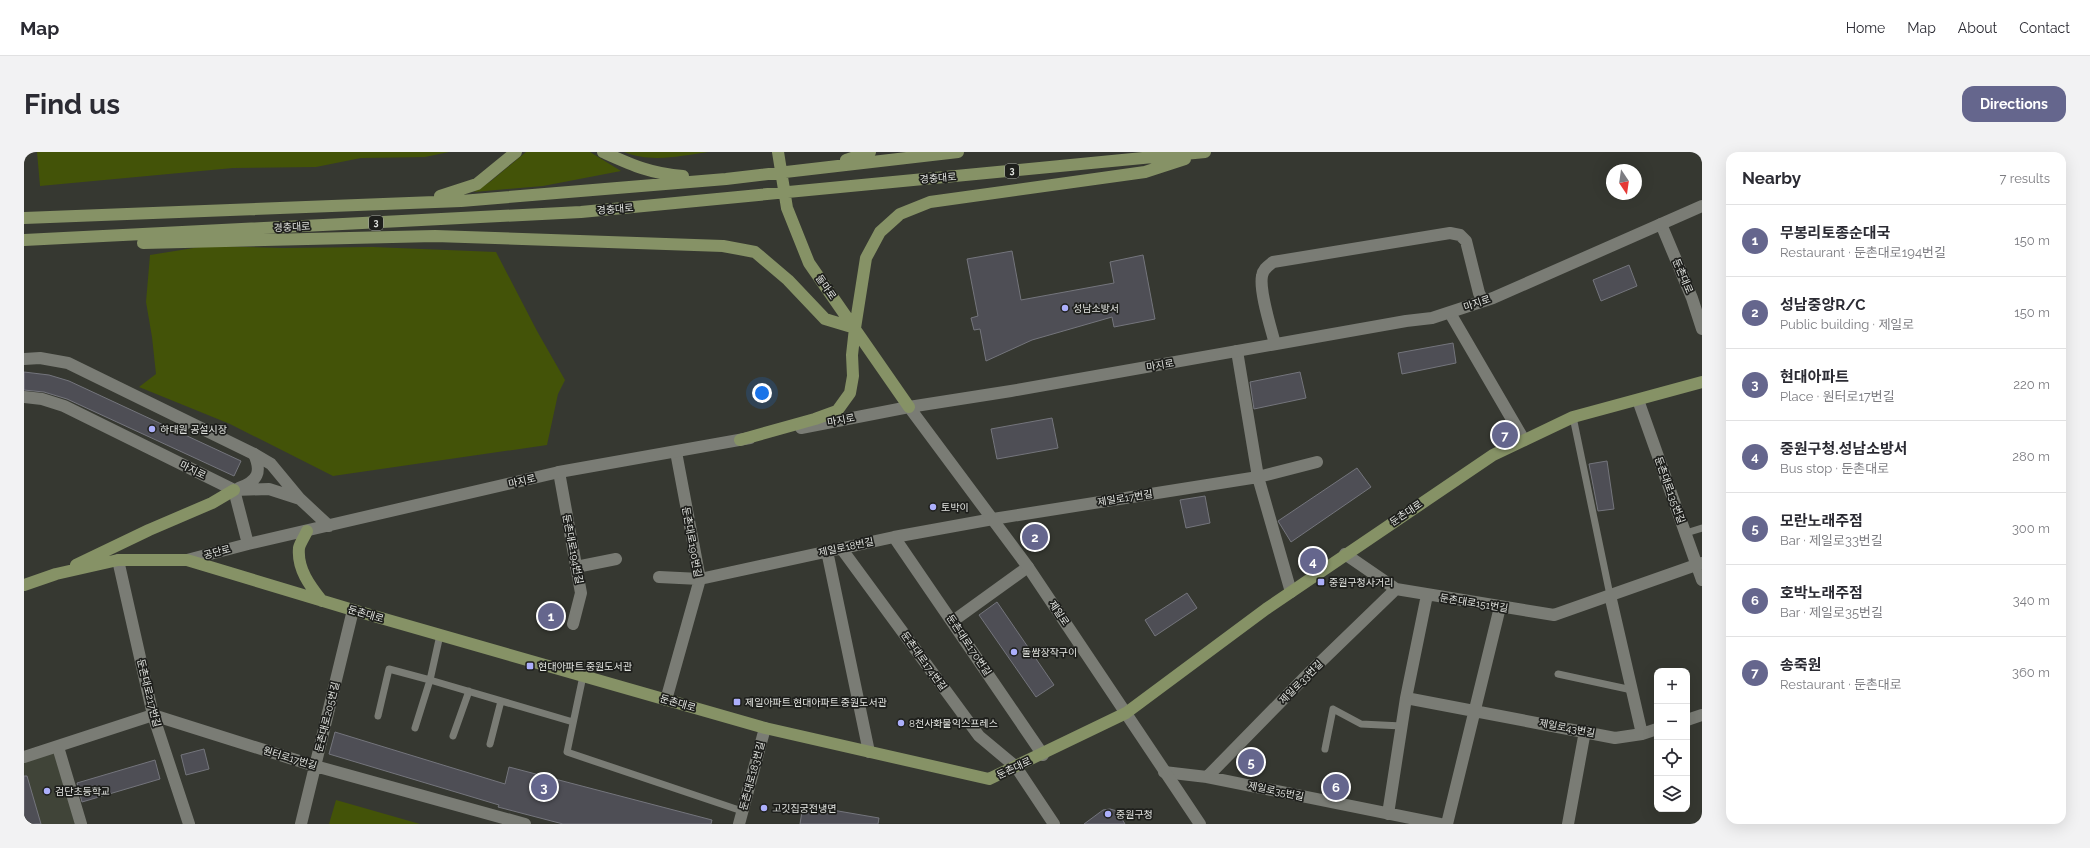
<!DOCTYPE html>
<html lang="en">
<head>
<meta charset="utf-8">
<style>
  body { margin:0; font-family:Raleway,"Noto Sans KR",sans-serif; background:#f2f2f3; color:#2b2b33 }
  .controls { position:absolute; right:12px; bottom:12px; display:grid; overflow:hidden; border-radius:8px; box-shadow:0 4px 16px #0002 }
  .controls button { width:36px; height:36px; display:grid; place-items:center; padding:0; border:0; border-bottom:1px solid #e1e1e2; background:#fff; color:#2b2b33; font:20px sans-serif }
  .compass { position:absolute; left:1582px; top:12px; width:36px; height:36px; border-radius:50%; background:#fff; box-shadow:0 4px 16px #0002; rotate:167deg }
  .you { position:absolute; left:738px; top:241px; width:14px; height:14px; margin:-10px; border:3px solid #fff; border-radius:50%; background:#1a73e8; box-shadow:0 0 0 6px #1a73e833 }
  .badge { display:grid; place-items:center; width:26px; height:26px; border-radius:50%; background:#65668d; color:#fff; font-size:13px; font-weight:700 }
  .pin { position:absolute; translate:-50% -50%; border:2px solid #fff; box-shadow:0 1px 4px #0006 }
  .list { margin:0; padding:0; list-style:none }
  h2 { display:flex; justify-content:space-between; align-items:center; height:52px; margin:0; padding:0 16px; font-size:17px }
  h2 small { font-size:13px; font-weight:400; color:#7c7c81 }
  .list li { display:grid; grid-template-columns:26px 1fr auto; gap:12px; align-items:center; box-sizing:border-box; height:72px; padding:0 16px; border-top:1px solid #e1e1e2 }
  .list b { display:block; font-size:15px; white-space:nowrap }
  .list p { margin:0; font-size:13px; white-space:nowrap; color:#7c7c81 }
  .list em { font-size:13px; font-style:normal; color:#7c7c81 }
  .icon { flex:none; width:22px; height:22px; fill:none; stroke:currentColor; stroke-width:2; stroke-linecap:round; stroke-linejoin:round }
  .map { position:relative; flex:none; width:1678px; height:672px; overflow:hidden; border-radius:12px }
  header { display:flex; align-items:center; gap:24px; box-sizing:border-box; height:56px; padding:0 20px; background:#fff; border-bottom:1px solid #e1e1e2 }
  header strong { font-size:19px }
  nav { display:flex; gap:22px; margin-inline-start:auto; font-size:14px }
  .intro { display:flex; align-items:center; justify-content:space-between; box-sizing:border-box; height:96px; padding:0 24px }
  h1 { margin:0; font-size:28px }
  .button { padding:10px 18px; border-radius:12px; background:#65668d; color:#fff; font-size:14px; font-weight:700 }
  main { display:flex; gap:24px; padding:0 24px }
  aside { flex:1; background:#fff; border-radius:12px; box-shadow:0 4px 16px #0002 }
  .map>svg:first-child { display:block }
  .built { fill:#404438 }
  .green { fill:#435308 }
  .building { fill:#4e4e55; stroke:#74757c }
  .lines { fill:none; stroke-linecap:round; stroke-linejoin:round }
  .lane { stroke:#7a7c75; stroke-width:7 }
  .street { stroke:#7a7c75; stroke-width:12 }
  .secondary { stroke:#7a7c75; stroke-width:12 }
  .primary { stroke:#869266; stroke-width:12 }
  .poi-dot { fill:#acaffb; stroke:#1e1f1c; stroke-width:1.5 }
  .labels { text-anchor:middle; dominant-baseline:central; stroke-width:3.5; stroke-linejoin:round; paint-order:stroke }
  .shield { fill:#1e1f1c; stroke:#a8aaa6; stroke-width:1 }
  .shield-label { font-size:9px; font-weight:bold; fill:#e3e5e1 }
  .street-label { font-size:10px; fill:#e3e5e1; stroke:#1e1f1c }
  .poi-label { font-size:10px; fill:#e3e5e1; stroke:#1e1f1c; text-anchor:start }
</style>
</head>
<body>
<header>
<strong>Map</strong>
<nav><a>Home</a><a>Map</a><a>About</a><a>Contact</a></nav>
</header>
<div class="intro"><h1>Find us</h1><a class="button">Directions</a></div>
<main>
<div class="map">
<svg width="1678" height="672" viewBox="0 0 1678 672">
  <rect width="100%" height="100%" fill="#363831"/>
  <path class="built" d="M34,595L57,672H0V606Z"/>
  <path class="green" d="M13,0H425L401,5L337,6L292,15L209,16L16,34Z
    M502,0H566L597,19L519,34L450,40L467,29Z
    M600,0H684C656,4 627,11 600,0Z
    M182,94L259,96L349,95L472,100L513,179L541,228L534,242L523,293L309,324L206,272L115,235L132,222L128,185L122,150L126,103Z
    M312,648L396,672H305Z"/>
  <path class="building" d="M988,99L997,148L1090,131L1086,110L1119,103L1131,167L1090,175L1088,165L1008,188L962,209L956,177L950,178L947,166L954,164L943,107Z
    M1605,113L1613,134L1577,149L1569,128Z
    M1429,191L1432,211L1378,222L1374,201Z
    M0,220L25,223L45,229L217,309L210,324L43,247L20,240L0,238Z
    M1276,220L1282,246L1230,257L1226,230Z
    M1028,266L1034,296L973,307L967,277Z
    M1583,309L1590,357L1574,359L1565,312Z
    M1333,316L1347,335L1267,390L1254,369Z
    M1181,344L1186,371L1162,376L1156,348Z
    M1163,441L1173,456L1131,484L1121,468Z
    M973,450L1030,533L1012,545L955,463Z
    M311,580L481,632L485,615L688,668L687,672H539L474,655L475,653L305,602Z
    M180,597L185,617L162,623L157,603Z
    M131,608L136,627L58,650L53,631Z
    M0,624H3L17,672H0Z
    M779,653L855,666L854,672H776Z
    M1086,657L1093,659L1101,672H1060L1079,658Z"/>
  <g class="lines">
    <path class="lane" d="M1549,265L1586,443
      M1662,381L1678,376
      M416,483L406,528L549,570
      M1534,522L1608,538
      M559,524L543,600L718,659
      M354,564L365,517L406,528L391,576
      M429,584L445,539
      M466,592L477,549
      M1301,597L1309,557L1337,572L1378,574"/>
    <path class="street" d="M1637,72L1668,146L1678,177
      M1426,161L1500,288
      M1251,192C1247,176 1235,139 1238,124C1239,117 1244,114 1249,110L1426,81L1436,83L1442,89L1455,141L1459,149
      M1213,199L1234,325L1267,440
      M0,207L16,206L44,211L230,302
      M1614,248L1678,428
      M535,320L557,441L549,472
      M870,385L1019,603
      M817,396L955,584L992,615L1030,672
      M803,399L845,600
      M1321,402L1372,437L1530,463L1678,411
      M94,408L129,563L165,672
      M552,415L592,407
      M635,425L676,427L870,385L969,367L1234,325L1293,310
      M1586,443L1618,582
      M929,469L1004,415
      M1382,546L1591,586L1618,582L1633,577
      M642,548L676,427L652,300
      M1663,568L1678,563
      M34,595L57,672
      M0,605L129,563L291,614L501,672
      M1140,620L1183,625L1416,672
      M1183,625L1282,524L1372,437
      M1364,662L1382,546L1403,443
      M277,672L329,458
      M715,672L741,576
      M1423,672L1476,455
      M1544,672L1561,579"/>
    <path class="secondary" d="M0,245L18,247L40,254L210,338L224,392
      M885,255L1004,415L1176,672
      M777,276L885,255L987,239L1382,169L1408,166L1469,146L1678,54
      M230,302L247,312L276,347
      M215,336C234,329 238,320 230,302
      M210,338L245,337L276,347L305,374
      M163,408L224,392L535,320L726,286"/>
    <path class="primary" d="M579,0C608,13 627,22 659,24
      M754,0L763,56L785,111L885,255
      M822,8L846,0
      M416,44L453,32L492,0
      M0,66L437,49L702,27L934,0
      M0,88L557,60L1181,0
      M119,91L411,84L699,94L731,100L764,128L801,167L831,176
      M716,288L791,267L813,259L826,241L829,224L828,203L831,176L842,106L856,80L876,62L906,50L1121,20L1161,7
      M283,379C281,384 276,391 275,396C273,417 286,434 298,449
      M52,413L125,378L188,351L210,338
      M0,433L32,422L94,408H163L329,458L741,576L965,627L1102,561L1242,457L1469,303L1549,265L1678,230"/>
  </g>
  <g class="poi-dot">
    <circle cx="1041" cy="156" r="4"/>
    <circle cx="128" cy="277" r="4"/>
    <circle cx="909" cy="355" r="4"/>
    <rect x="1293" y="426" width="8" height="8" rx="2"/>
    <circle cx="990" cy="500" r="4"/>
    <rect x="502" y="510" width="8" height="8" rx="2"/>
    <rect x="709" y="546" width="8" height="8" rx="2"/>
    <circle cx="877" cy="571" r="4"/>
    <circle cx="23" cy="639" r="4"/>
    <circle cx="740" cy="656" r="4"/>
    <circle cx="1084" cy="662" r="4"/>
  </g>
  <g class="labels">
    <g class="shield">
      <rect x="981" y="12" width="14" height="14" rx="3"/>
      <rect x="345" y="64" width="14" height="14" rx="3"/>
    </g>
    <g class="shield-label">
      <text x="988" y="19">3</text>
      <text x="352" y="71">3</text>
    </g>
    <g class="street-label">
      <text transform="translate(914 26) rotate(-5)">경충대로</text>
      <text transform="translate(591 57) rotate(-5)">경충대로</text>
      <text transform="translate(268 75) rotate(-3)">경충대로</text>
      <text transform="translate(1659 124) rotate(67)">둔촌대로</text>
      <text transform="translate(802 135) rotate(55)">돌마로</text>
      <text transform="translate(1453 151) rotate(-19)">마지로</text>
      <text transform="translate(1136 213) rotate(-10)">마지로</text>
      <text transform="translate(817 268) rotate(-11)">마지로</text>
      <text transform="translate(169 318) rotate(26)">마지로</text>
      <text transform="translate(498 329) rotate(-13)">마지로</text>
      <text transform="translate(1646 338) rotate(70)">둔촌대로135번길</text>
      <text transform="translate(1101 346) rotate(-9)">제일로17번길</text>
      <text transform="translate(1382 361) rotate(-34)">둔촌대로</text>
      <text transform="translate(668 390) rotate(80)">둔촌대로190번길</text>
      <text transform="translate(822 395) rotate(-12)">제일로18번길</text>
      <text transform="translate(549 397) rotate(79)">둔촌대로194번길</text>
      <text transform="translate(193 400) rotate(-15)">공단로</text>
      <text transform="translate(1450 451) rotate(9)">둔촌대로151번길</text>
      <text transform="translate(1035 461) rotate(56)">제일로</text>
      <text transform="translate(342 462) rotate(16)">둔촌대로</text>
      <text transform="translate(945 493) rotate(56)">둔촌대로170번길</text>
      <text transform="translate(900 509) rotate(54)">둔촌대로174번길</text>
      <text transform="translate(1277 530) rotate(-45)">제일로33번길</text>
      <text transform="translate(125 541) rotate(76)">둔촌대로217번길</text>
      <text transform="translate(654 551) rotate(16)">둔촌대로</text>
      <text transform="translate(303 565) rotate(-76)">둔촌대로205번길</text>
      <text transform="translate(1543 576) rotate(11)">제일로43번길</text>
      <text transform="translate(266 606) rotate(17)">원터로17번길</text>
      <text transform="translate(990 616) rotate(-25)">둔촌대로</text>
      <text transform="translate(728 624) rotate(-75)">둔촌대로183번길</text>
      <text transform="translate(1252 639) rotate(12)">제일로35번길</text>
    </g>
    <g class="poi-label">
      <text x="1049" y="156">성남소방서</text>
      <text x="136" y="277">하대원 공설시장</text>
      <text x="917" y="355">토박이</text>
      <text x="1305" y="430">중원구청사거리</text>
      <text x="998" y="500">돌쌈장작구이</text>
      <text x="514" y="514">현대아파트.중원도서관</text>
      <text x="721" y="550">제일아파트.현대아파트.중원도서관</text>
      <text x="885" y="571">8천사화물익스프레스</text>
      <text x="31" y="639">검단초등학교</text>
      <text x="748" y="656">고깃집궁전냉면</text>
      <text x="1092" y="662">중원구청</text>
    </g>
  </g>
</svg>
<div class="controls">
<button>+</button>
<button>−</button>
<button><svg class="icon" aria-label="locate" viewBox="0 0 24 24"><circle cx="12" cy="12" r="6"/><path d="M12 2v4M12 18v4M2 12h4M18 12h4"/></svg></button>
<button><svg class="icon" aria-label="layers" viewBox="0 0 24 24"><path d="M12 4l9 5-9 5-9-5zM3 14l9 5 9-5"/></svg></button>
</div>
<svg class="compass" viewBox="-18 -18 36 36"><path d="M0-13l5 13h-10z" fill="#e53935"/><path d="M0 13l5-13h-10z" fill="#7c7c81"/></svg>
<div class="you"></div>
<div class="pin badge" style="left:527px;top:464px">1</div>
<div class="pin badge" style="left:1011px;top:385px">2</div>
<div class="pin badge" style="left:520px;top:635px">3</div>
<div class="pin badge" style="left:1289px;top:409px">4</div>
<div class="pin badge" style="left:1227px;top:610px">5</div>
<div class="pin badge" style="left:1312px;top:635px">6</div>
<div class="pin badge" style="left:1481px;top:283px">7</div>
</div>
<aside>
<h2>Nearby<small>7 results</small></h2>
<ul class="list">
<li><span class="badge">1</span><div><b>무봉리토종순대국</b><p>Restaurant · 둔촌대로194번길</p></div><em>150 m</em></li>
<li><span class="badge">2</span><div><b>성남중앙R/C</b><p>Public building · 제일로</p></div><em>150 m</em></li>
<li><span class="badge">3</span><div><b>현대아파트</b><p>Place · 원터로17번길</p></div><em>220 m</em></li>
<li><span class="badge">4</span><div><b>중원구청.성남소방서</b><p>Bus stop · 둔촌대로</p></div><em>280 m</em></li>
<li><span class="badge">5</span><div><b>모란노래주점</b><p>Bar · 제일로33번길</p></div><em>300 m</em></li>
<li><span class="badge">6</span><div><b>호박노래주점</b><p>Bar · 제일로35번길</p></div><em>340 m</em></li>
<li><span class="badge">7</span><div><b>송죽원</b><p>Restaurant · 둔촌대로</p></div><em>360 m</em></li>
</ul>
</aside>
</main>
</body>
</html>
